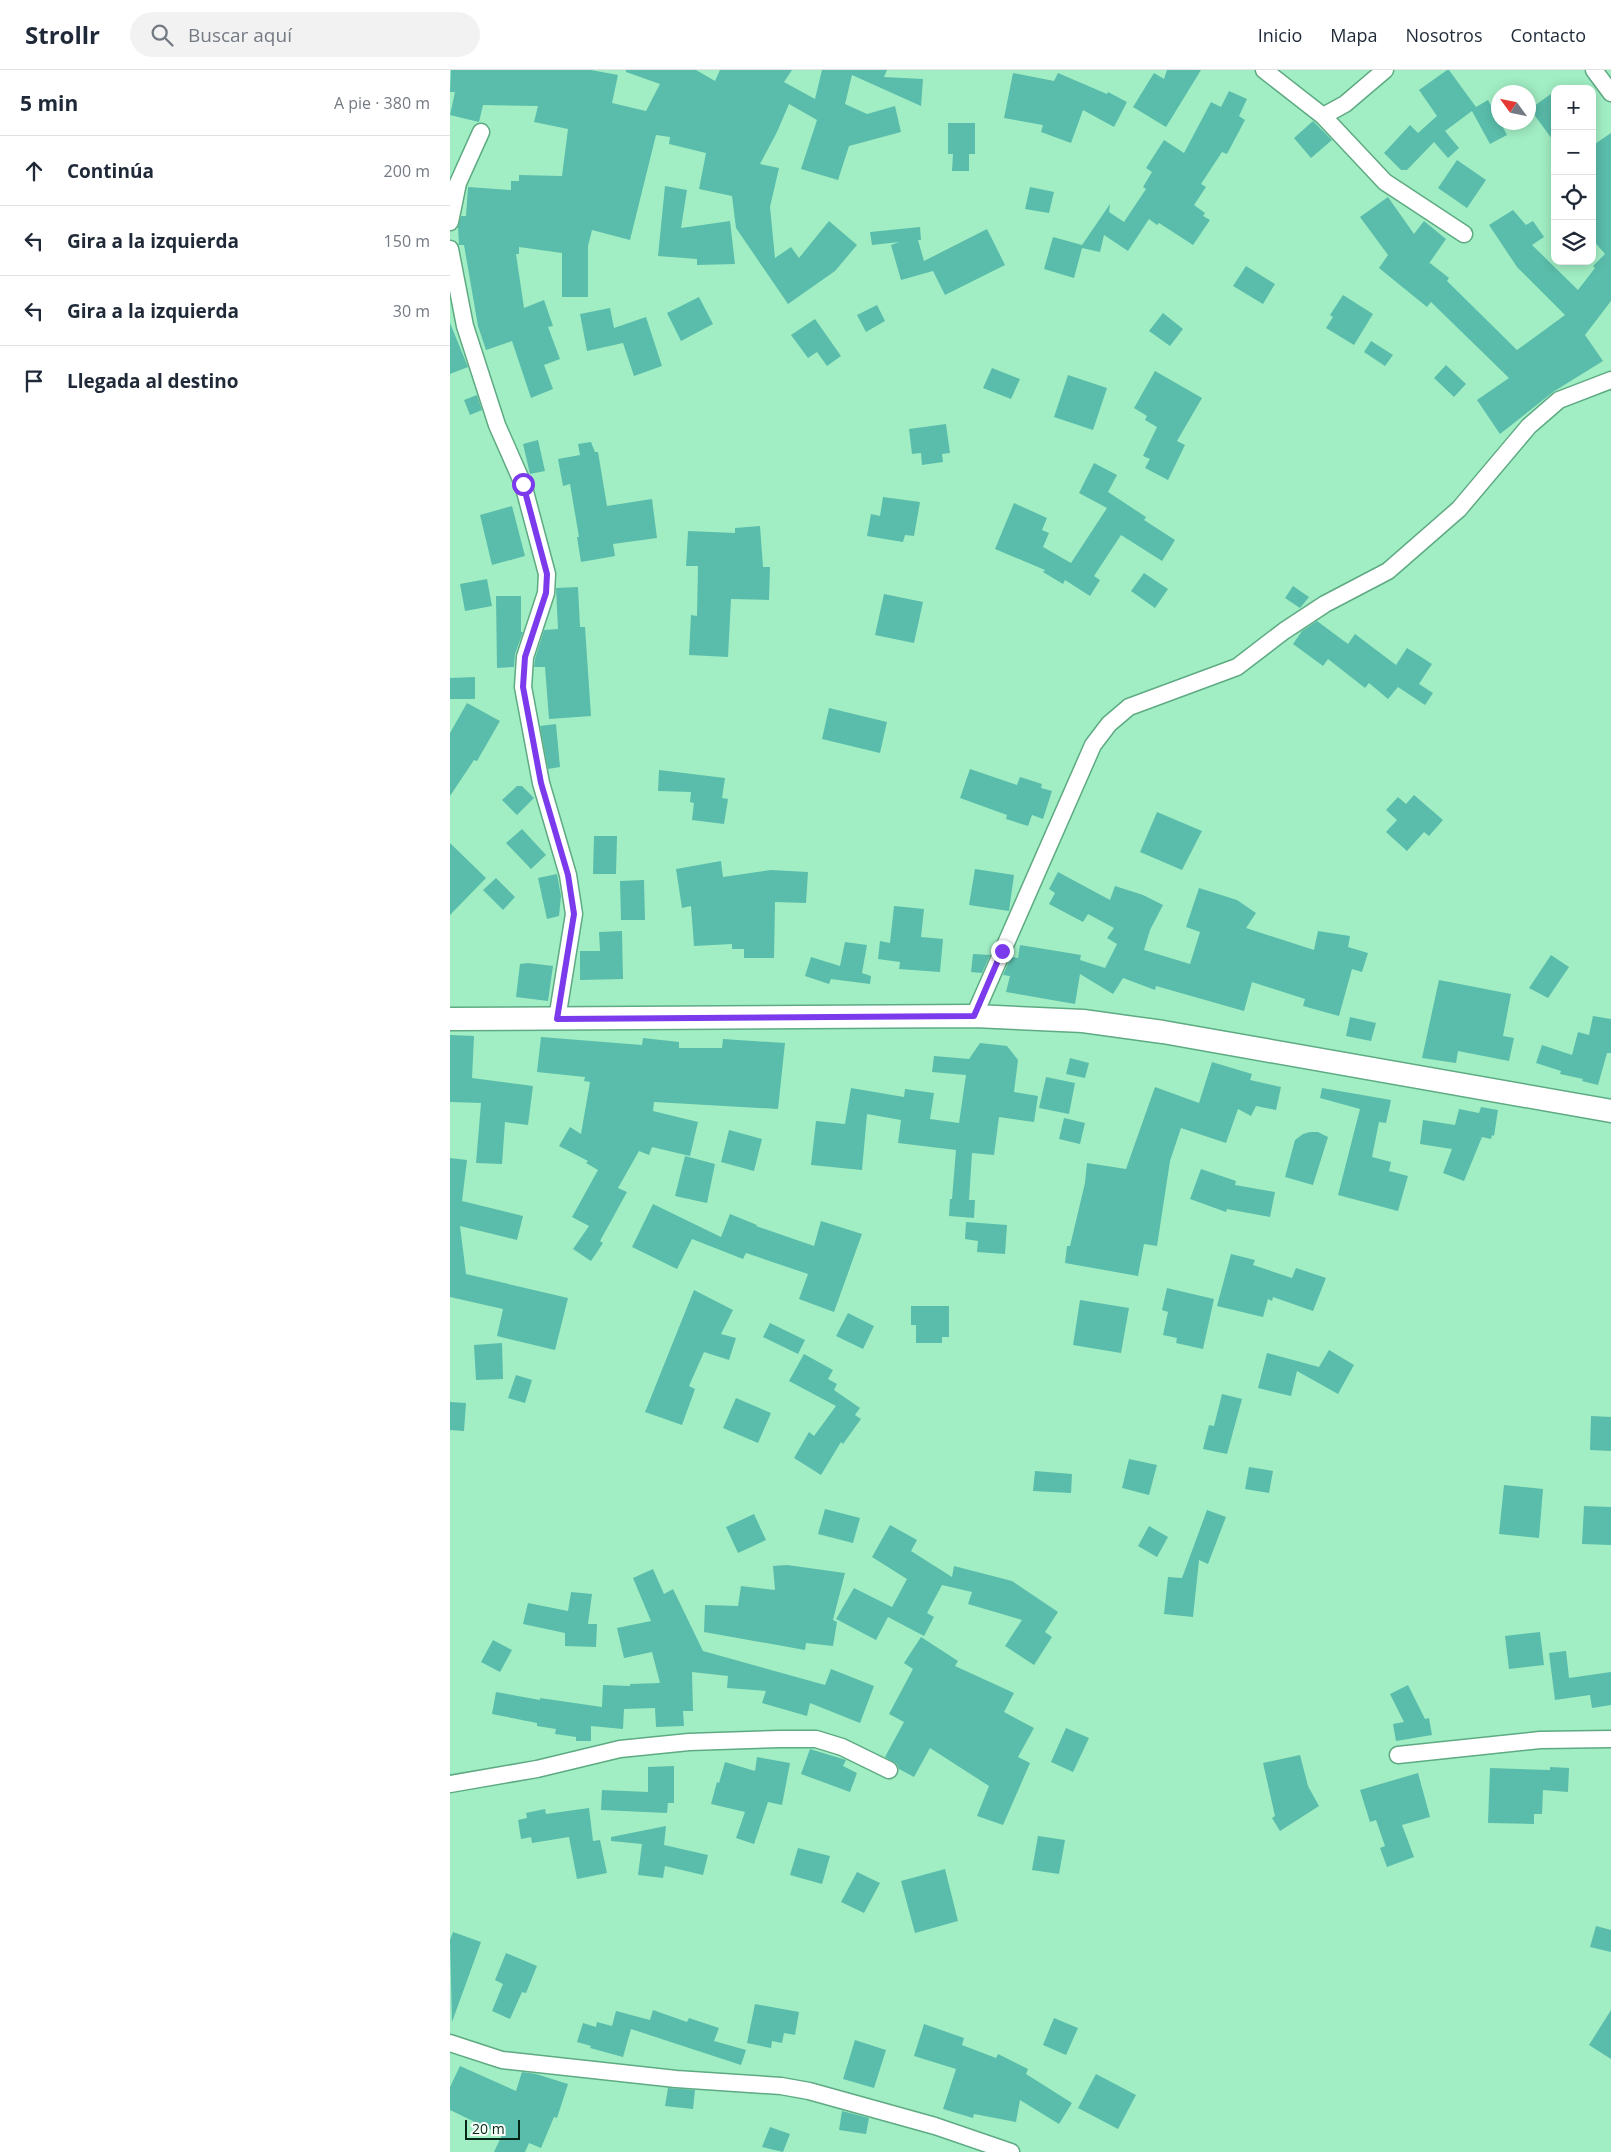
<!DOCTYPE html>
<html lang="es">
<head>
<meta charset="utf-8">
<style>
  body { margin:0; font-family:"Open Sans",sans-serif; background:#f2f2f3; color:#1f2937 }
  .controls { position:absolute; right:15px; top:15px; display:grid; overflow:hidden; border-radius:10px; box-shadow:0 2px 12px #0003 }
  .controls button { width:45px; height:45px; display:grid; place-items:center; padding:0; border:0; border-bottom:1px solid #e0e1e3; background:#fff; color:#1f2937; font:25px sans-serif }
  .compass { position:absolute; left:1041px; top:15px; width:45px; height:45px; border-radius:50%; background:#fff; box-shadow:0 2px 12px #0003; rotate:303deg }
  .scale { position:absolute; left:15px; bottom:12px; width:55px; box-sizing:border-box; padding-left:5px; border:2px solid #062718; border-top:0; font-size:14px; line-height:18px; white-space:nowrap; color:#062718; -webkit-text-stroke:4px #f6fdf9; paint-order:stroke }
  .stop { position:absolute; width:15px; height:15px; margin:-11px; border:4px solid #7c3aed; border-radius:50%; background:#fff }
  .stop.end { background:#7c3aed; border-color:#fff; box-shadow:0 1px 5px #0008 }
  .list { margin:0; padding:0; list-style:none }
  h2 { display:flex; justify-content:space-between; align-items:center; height:65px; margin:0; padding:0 20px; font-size:21px }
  h2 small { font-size:16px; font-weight:400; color:#747a83 }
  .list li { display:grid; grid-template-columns:32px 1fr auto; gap:15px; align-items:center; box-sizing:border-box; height:70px; padding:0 20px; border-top:1px solid #e0e1e3 }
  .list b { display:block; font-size:19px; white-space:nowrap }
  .list em { font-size:16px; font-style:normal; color:#747a83 }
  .icon { flex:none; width:28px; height:28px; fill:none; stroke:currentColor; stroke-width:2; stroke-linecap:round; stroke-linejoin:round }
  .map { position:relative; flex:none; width:1161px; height:2082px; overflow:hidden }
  header { display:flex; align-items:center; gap:30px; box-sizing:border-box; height:70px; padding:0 25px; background:#fff; border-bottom:1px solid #e0e1e3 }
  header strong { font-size:24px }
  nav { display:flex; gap:28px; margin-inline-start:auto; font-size:18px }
  .search { width:350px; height:45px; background:#f2f2f3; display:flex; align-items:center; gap:12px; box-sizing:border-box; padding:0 18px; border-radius:28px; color:#747a83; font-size:19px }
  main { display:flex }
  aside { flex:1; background:#fff }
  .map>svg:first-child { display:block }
  .building { fill:#5abcaa }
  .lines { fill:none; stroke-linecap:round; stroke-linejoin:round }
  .minor-casing { stroke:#5eaa83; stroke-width:19 }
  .secondary-casing { stroke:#5eaa83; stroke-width:25 }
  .minor { stroke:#fff; stroke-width:16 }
  .secondary { stroke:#fff; stroke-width:22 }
  .route { stroke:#7c3aed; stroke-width:6 }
</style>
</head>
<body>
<header>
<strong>Strollr</strong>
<div class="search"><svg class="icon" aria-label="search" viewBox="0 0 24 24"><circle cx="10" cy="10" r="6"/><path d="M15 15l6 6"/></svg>Buscar aquí</div>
<nav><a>Inicio</a><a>Mapa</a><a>Nosotros</a><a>Contacto</a></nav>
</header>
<main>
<aside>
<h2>5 min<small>A pie · 380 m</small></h2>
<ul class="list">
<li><svg class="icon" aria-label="ahead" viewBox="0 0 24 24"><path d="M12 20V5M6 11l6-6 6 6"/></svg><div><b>Continúa</b></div><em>200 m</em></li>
<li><svg class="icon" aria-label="left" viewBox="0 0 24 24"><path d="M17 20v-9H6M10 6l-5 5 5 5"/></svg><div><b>Gira a la izquierda</b></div><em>150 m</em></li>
<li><svg class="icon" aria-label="left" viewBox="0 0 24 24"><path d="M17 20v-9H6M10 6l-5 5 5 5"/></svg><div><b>Gira a la izquierda</b></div><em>30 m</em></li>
<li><svg class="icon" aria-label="arrive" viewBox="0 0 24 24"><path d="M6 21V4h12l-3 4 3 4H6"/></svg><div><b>Llegada al destino</b></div></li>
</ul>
</aside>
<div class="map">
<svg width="1161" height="2082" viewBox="0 0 1161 2082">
  <rect width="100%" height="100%" fill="#a1eec4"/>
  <path class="building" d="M1,0H141L168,5L162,33L196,41L210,14L176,2V0H246L265,11L270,0H342L334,12L365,29L372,0H437L434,7L473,9L471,36L402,5L395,34L417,44L445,36L451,62L399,76L388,110L351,99L367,50L339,34L327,62L310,94L329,98L320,137L325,188L341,177L349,188L379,151L407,175L385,201L338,234L286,158L282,126L249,119L256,83L219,74L220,67L206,65L180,170L142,160L138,176V227H112V183L69,177V184H66L74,238L94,230L103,256L98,257L110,289L94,295L103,319L81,328L62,271L36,280L28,256L14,175H9L8,157L11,146H16L18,117L61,120V111H69V105L112,106L118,59L84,52L88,36L33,35L29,52L0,45L5,22H0Z
    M717,0H751L716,57L683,37L704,3L714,9Z
    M997,0H999L1026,37L1038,30L1057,65L1040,74L1022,41L995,61L1009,78L998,88L984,72L957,100H951L934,83L960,55L968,63L987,46L969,20Z
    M563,3L604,11L608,3L657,24L658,22L677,32L664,57L633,40L621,73L591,62L593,55L554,48Z
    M779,21L797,29L789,46L795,50L777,84L772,82L751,114L756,117L744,135L755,143L753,146L760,150L743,175L709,153L707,155L699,149L678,181L654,165L650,182L632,178L624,208L594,199L603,167L632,175L660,134L659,142L674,152L696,119L693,117L702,102L696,98L714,70L734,83L761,32L771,37Z
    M1105,21V73L1080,39Z
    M863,51L882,70L861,88L844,68Z
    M498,53H525V84H519V101H502L503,84H498Z
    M1161,63V231L1135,265L1153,291L1103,322L1050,364L1027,330L1059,308L981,232L977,237L929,198L938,185L910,147L938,127L964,164L974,151L996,169L978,195L980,193L999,208L997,211L1067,280L1115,245L1067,197L1039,155L1063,140L1076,155L1083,151L1094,167L1082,175L1128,220L1145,198L1143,196L1155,184L1142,169V76Z
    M1007,90L1036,110L1017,138L988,118Z
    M215,116L237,120L231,158L280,151L285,194L247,195V189L208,186Z
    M580,117L604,122L599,143L575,139Z
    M470,157L471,170H468L474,191L537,159L555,195L495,225L483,201L451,210L441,175L449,172L422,175L420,162Z
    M796,196L825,214L813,234L783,216Z
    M893,225L923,244L904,275L876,258L883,247L880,245Z
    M249,227L263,254L231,271L217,243Z
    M427,235L435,251L416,262L407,245Z
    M160,238L164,258L196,247L212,296L184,306L173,273L137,281L130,244Z
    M713,243L733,259L720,276L699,261Z
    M365,249L391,286L377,296L367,282L358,288L341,265Z
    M0,253L18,297L0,304Z
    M921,271L943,285L935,296L914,282Z
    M996,295L1016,314L1004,327L984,308Z
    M542,298L570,309L561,329L533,318Z
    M705,301L752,328L727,371L735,375L718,410L695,398L700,389L693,386L707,357L695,350L697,346L684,338Z
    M618,305L657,318L643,360L604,347Z
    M27,325L32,340L20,345L14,330Z
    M496,354L500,383L492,384L493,392L472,395L471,383L462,384L459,359Z
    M88,370L95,401L80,404L73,374Z
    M141,372L145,382H148L157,436L202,429L207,468L163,474L165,486L131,492L127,467H129L120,414L113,416L108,389L130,385L128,374Z
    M644,393L667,405L658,422L696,447L694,450L725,470L712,491L671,465L644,506L650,510L640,526L615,510L613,514L593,502L595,500L545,479L564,433L597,448L592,460L599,463L593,477L621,493L657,438L629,423Z
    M433,427L470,432L464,466L455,465L453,472L417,466L421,444L430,446Z
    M62,436L75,486L42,495L30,445Z
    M310,456L313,497H320L319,530L281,529L278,587L239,585L241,545L247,546L248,496H236L238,461L285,463V458Z
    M694,503L718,519L705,538L681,521Z
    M37,509L42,536L15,541L10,514Z
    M843,516L859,527L850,538L835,528Z
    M128,517L130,557H135L141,646L99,649L95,597H84L85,589L94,560L108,559L106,518Z
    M434,524L473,532L464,573L425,565Z
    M46,526H71V562H73L65,584L64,597L47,598Z
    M867,551L898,574L905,564L946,595L957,578L982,594L969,614L983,623L975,635L948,617L938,629L919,613L915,618L878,589L873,596L843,574L852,561Z
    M25,607V629H0V608Z
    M17,633L50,651L27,691L24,690L0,726V663Z
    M379,638L437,652L430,683L372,669Z
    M106,654L110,697L98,699L90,656Z
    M520,699L567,715L570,707L592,714L591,718L602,721L593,749L582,745L578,756L556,749L557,745L510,728Z
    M209,700L275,708L272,728L278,729L274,754L242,750L244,733L240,732L241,722L208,721Z
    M67,716H72L84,728L67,745L52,730Z
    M964,725L993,750L979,766L974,762L957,781L936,762L947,750L936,740L948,727L956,734Z
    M707,742L752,761L732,800L690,782Z
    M72,759L96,785L81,799L56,773Z
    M144,766H167L166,804H143Z
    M0,773L36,808L0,845Z
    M271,791L273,807L321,800L358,802L356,833L325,832L324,888H294V879H282V874L244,876L241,836L232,838L226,799Z
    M525,799L564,805L559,841L519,835Z
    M608,802L660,830L665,816L693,825L713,835L700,860L694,880L740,894L750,862L736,857L749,818L787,830L806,843L796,858L864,880L868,861L900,866L898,877L918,883L912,902L902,899L889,946L853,936L855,929L802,912L794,941L706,916L705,920L673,908L663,924L630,904L625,934L556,922L560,906L553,905L561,887L568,888L570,875L631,885L630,890L655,898L667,874L657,868L664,858L638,844L633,852L599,834L605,823L599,819Z
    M107,804L111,826L109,846L97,849L88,808Z
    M46,808L65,827L53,840L33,820Z
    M194,810L195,850H171L170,811Z
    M444,836L474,839L471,867L493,869L490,902L449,899L450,892L428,889L430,871L440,873Z
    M172,861L173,909L130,910V881H150L149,862Z
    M395,872L417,875L412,903L421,906L420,914L381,909L379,914L355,906L361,887L390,896Z
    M523,884L540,885L532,903L521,902Z
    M1101,885L1119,897L1098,928L1079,918Z
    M78,893L103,896L98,931L66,927L70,894Z
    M989,910L1061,924L1053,966L1064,968L1059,991L1008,981L1006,993L972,988Z
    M1143,946L1161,949V983H1157L1148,1015L1132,1011L1133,1009L1110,1004L1111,1001L1086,993L1092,975L1122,985L1128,962L1139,965Z
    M900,947L926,953L921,971L896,966Z
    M0,965L24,966L22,1008L83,1016L78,1055L55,1052L52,1094L26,1093L31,1033L0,1032Z
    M91,967L192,975L193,968L229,972V978H272L273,969L335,973L328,1039L204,1032L203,1041L248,1052L240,1086L202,1077L199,1085L189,1081L168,1118L177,1122L150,1171L153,1173L141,1191L123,1179L139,1156L122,1147L148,1100L136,1093L138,1091L109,1076L120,1057L131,1064L140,1012L134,1011L135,1007L87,1002Z
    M530,973L557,976L568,990L564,1022L588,1026L584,1052L549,1047L544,1085L522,1083L519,1130H525L524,1148L499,1146L500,1129H502L506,1080L448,1073L451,1050L417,1044L412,1100L361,1095L366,1051L395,1054L401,1018L454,1027L455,1019L484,1023L480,1049L509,1053L516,1005L482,1002L484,986L519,989Z
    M620,988L639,993L635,1008L616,1004Z
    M762,992L802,1004L800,1010L831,1017L826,1040L806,1036L801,1046L788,1039L776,1073L731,1058L720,1091L707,1176L694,1174L688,1206L615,1193L617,1176H620L635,1113L637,1093L676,1099L705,1017L749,1033Z
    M596,1007L625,1013L619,1044L589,1038Z
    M872,1018L941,1030L936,1053L929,1052L922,1087L941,1092L939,1101L958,1106L948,1141L888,1125L910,1039L870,1028Z
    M1031,1037L1048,1040L1044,1066L1042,1065L1041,1069L1032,1067L1014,1111L993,1103L1002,1079L970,1074L973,1050L1005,1055L1009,1039L1029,1043Z
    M614,1048L635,1053L630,1074L609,1069Z
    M279,1060L312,1069L304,1101L271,1092Z
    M860,1062H868L878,1067L863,1115L835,1107L845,1070L853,1064Z
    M235,1086L265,1094L257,1133L225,1126Z
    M0,1088L17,1090L12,1131L73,1146L67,1170L10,1156L16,1204L118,1228L105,1280L47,1266L53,1239L0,1227Z
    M751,1099L786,1111L785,1115L825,1122L820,1147L777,1139L776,1142L740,1129Z
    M203,1134L271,1167L280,1144L307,1155L306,1156L364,1176L371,1151L412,1164L384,1242L349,1229L358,1204L296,1183L293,1189L242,1169L227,1199L182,1177Z
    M516,1152L557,1155L555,1184L527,1182L528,1171L515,1169Z
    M781,1184L805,1190L803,1195L842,1208L846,1198L876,1208L863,1241L823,1227L822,1231L818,1229L813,1247L767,1236Z
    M717,1218L764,1229L753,1279L726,1273L727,1268L713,1265L718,1242L712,1240Z
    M244,1220L283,1240L271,1264L286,1268L279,1290L254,1282L239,1316L245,1319L232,1355L195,1342Z
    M630,1230L679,1238L671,1283L623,1275Z
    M461,1236H499V1267H492V1273H466V1255H461Z
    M398,1243L424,1256L413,1279L386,1266Z
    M320,1253L355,1270L348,1284L313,1267Z
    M52,1273L53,1309L26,1310L24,1275Z
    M879,1280L904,1295L888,1324L847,1301L841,1326L808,1318L817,1283L869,1297Z
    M354,1284L383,1300L378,1309L387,1314L384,1320L410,1338L405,1345L411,1349L393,1374L391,1372L371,1405L344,1388L359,1362L364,1366L386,1336L339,1311Z
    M66,1305L82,1310L75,1333L58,1328Z
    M772,1324L792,1329L777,1384L753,1379L759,1355L764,1356Z
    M286,1328L321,1343L308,1373L273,1358Z
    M0,1332L16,1333L14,1361L0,1360Z
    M1141,1346L1161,1347V1381L1140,1380Z
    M679,1389L707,1395L699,1425L672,1418Z
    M799,1397L823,1401L819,1423L795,1419Z
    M585,1401L622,1404L621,1423L583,1421Z
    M1054,1415L1093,1419L1089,1468L1049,1464Z
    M1134,1436L1161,1437V1475L1132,1474Z
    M375,1439L410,1448L403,1473L368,1464Z
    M757,1440L776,1447L758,1494L749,1490L743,1547L714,1544L718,1507L732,1508Z
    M304,1444L316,1470L288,1483L276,1457Z
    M440,1455L467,1470L461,1481L502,1507L504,1496L562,1511L608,1542L595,1562L602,1567L584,1595L555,1576L572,1550L518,1534L522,1522L492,1515L477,1543L484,1547L474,1566L438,1547L426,1570L386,1549L404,1518L442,1537L457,1509L422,1487Z
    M699,1456L718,1467L707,1487L688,1476Z
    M337,1495L395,1503L383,1550L387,1552L383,1576L356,1573L355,1580L254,1562L255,1535L288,1536L291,1516L325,1520L323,1496Z
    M203,1499L214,1524L223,1519L253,1581L375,1615L381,1599L424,1616L410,1653L360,1633L357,1646L312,1633L316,1621L277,1618L278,1606L242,1602L243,1641H233L234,1656L206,1657L205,1638L174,1639L173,1659L141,1656V1671H126V1667L105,1664L106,1659L87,1656V1653L42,1644L46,1622L90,1630V1628L152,1637L153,1615L180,1616V1614L210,1613L202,1582L174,1588L167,1558L201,1551L183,1508Z
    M121,1522L142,1524L138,1554H147L146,1577L115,1576V1563L73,1554L78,1533L118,1541Z
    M1090,1562L1094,1595L1059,1599L1055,1566Z
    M471,1567L508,1591L505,1596L564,1623L554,1642L584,1658L568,1687L580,1693L553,1755L527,1746L539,1716L480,1678L464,1707L449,1699L447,1694L435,1687L454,1652L439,1644L463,1599L454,1593Z
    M43,1570L62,1580L50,1602L31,1592Z
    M1116,1581L1119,1608L1161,1602V1635L1142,1638L1140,1625L1105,1630L1099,1583Z
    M958,1615L975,1649L979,1648L982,1665L946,1671L943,1654L954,1652L940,1624Z
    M616,1658L639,1668L623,1702L601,1692Z
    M360,1679L396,1690L393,1696L407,1703L400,1722L351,1704Z
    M850,1685L858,1716L869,1736L830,1761L822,1748L825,1746L813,1693Z
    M307,1687L340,1693L332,1735L318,1732L304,1774L286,1768L295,1742L261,1734L267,1712L269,1713L275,1692L305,1701Z
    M224,1696V1733H218L217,1743L151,1740L152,1720L198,1722V1697Z
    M1100,1697L1119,1698L1118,1722L1093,1720L1092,1744H1084V1754L1038,1753L1040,1698L1100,1700Z
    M968,1703L980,1747L952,1755L964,1787L937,1797L930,1778L935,1776L926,1750L920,1752L910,1720Z
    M139,1738L143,1771L150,1770L157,1803L127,1809L119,1767L82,1773L81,1767L71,1769L68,1750L77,1748L76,1743L95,1739L96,1744Z
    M216,1756L214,1775L258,1785L253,1805L215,1796L213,1808L188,1805L192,1774L161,1771V1767Z
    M588,1766L615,1770L609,1804L582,1800Z
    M348,1778L380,1786L372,1814L340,1805Z
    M495,1799L508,1851L465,1863L451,1811Z
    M407,1802L430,1813L414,1843L391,1832Z
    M1146,1856L1161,1860V1882L1140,1877Z
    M3,1862L31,1872L2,1952L0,1870Z
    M56,1883L87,1896L76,1923L72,1922L60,1949L42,1941L53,1914L45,1910Z
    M305,1934L349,1942L345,1965L334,1963L332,1973L322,1971L321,1978L297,1973Z
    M203,1940L237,1952L239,1948L269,1958L264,1971L296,1980L291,1995L181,1959L173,1987L140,1978L141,1976L127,1972L133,1953L146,1957L147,1952L162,1956L166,1941L200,1950Z
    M1161,1940V1989L1139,1975Z
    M604,1948L628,1958L616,1985L593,1975Z
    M474,1954L514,1968L512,1975L546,1988L548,1984L578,1999L576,2004L622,2033L609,2054L570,2030L566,2052L524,2044L523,2048L493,2039L506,1999L464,1986Z
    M405,1970L436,1980L424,2018L393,2009Z
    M10,1996L66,2021L72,2002L86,2004L118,2014L107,2048L104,2047L91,2078L79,2073L75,2082H44L52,2065L0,2040V2017Z
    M646,2004L686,2025L668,2059L628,2038Z
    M218,2018L245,2020L243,2039L215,2036Z
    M392,2041L419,2048L416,2064L389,2060Z
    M320,2057L340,2064L333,2082L312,2077Z"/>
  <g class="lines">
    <defs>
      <path id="minor" d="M814,0L873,46L935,112L1014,164
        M1144,0L1161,23
        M873,46L895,34L935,0
        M0,152L8,113L31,62
        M0,179L15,256L47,355L73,414L97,504L96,523L75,587L73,617L91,713L118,805L124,844L107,949
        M524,946L643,675L659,654L679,637L787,597L834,561L875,534L938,501L1009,439L1079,356L1109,330L1161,310
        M948,1685L1090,1670L1161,1669
        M0,1714L87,1699L170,1679L239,1672L330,1669H366L392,1677L439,1700
        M0,1973L52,1990L226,2009L331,2016L359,2021L485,2056L561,2082"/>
      <path id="secondary" d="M0,949L524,946L633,951L713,962L1161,1041"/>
    </defs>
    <use href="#minor" class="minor-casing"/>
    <use href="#secondary" class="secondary-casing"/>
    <use href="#minor" class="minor"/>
    <use href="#secondary" class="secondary"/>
  </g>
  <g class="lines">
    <path class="route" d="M73,414L97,504L96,523L75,587L73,617L91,713L118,805L124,844L107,949L524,946L552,881"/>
  </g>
</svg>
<div class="controls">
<button>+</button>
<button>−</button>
<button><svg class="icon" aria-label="locate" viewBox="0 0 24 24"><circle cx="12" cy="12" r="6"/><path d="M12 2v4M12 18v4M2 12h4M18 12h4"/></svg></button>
<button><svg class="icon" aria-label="layers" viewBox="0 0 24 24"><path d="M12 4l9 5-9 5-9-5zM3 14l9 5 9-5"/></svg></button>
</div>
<svg class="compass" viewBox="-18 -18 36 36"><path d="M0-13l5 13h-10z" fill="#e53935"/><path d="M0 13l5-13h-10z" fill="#747a83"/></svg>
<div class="scale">20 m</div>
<div class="stop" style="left:73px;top:414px"></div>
<div class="stop end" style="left:552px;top:881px"></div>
</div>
</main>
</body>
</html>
